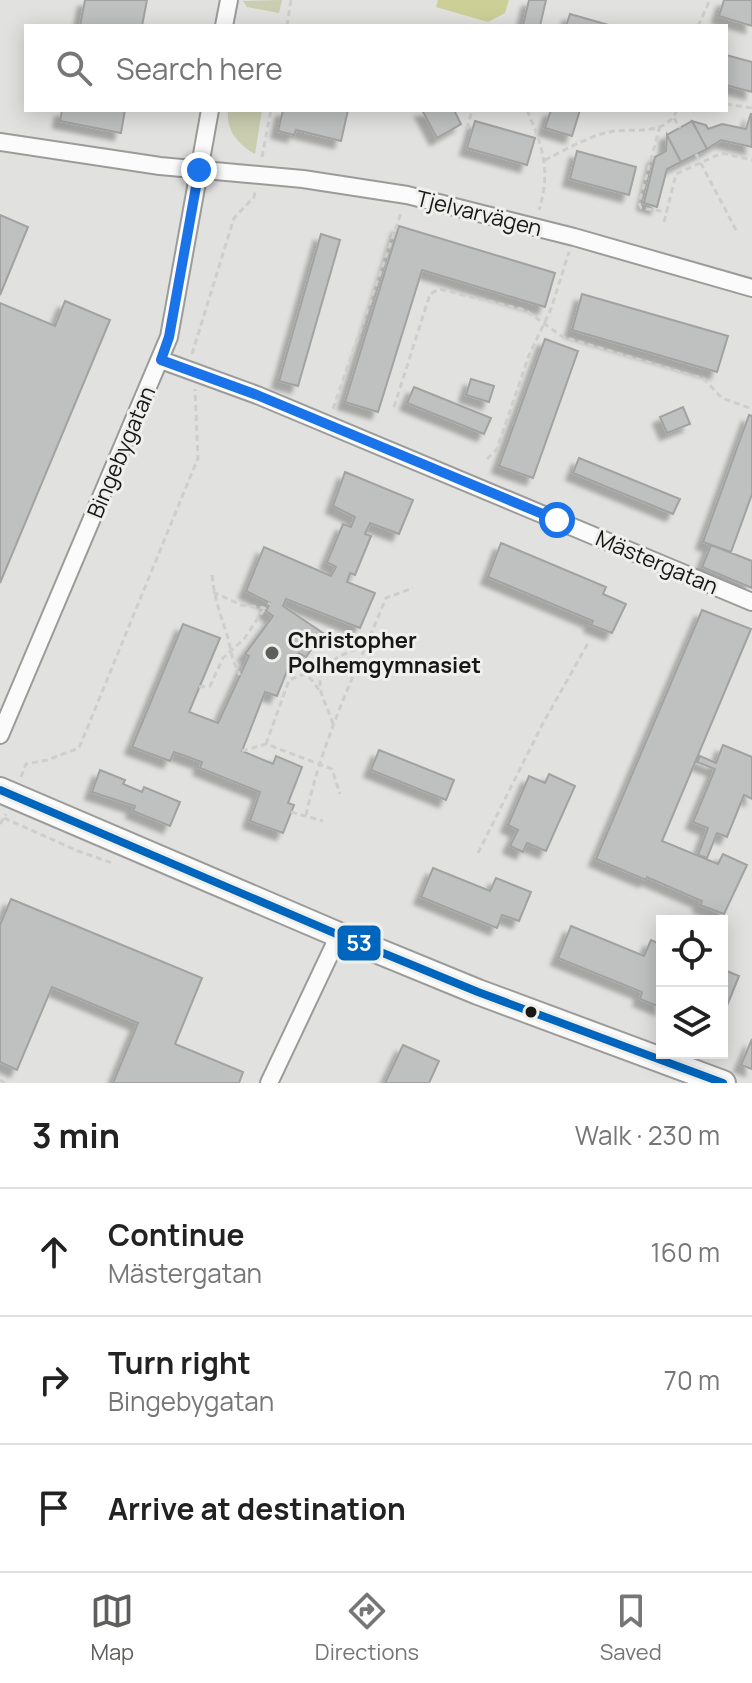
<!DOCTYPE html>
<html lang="en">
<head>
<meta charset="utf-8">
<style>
  body { margin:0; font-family:Manrope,sans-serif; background:#f6f6f6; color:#222 }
  .controls { position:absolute; right:24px; bottom:24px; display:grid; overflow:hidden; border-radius:0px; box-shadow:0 4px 20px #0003 }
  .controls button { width:72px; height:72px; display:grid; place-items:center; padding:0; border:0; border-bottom:2px solid #e0e0e0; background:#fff; color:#222; font:40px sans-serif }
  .stop { position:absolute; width:24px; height:24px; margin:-18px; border:6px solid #1a73e8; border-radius:50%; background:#fff }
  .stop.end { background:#1a73e8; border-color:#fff; box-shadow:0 2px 8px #0008 }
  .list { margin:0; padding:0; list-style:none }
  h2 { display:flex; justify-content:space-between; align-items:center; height:104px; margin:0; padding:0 32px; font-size:34px }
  h2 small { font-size:26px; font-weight:400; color:#767676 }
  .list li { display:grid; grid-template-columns:52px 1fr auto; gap:24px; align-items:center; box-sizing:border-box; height:128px; padding:0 32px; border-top:2px solid #e0e0e0 }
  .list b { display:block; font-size:30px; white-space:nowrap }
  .list p { margin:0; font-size:26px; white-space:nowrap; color:#767676 }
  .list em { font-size:26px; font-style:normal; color:#767676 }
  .icon { flex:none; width:44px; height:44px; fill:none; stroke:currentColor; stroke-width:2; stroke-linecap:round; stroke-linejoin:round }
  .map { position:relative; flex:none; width:752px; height:1083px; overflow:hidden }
  .search { position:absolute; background:#fff; box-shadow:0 4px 20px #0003; left:24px; right:24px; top:24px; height:88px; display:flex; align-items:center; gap:20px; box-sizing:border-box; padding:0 28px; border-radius:0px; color:#767676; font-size:30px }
  .sheet { height:488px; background:#fff }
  nav { display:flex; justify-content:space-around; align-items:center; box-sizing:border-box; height:112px; border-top:2px solid #e0e0e0; background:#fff; font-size:22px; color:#767676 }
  nav a { display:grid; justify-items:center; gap:4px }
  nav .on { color:#5e5e5c }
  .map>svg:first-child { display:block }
  .green { fill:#cacdb0 }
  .water { fill:#cdd096 }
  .building { fill:#bfc0c0; stroke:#a1a2a1; stroke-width:2; filter:url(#shadow) }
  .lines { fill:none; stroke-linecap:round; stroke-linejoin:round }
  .minor-casing { stroke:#9b9b99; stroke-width:20 }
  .secondary-casing { stroke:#9b9b99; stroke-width:28 }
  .path { stroke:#cececd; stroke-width:3; stroke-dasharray:6 4; stroke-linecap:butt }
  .minor { stroke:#fafbfa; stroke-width:16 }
  .secondary { stroke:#fafbfa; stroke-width:24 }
  .bus-1-casing { stroke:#eff0eb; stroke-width:14 }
  .bus-1 { stroke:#0065bd; stroke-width:8 }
  .route { stroke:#1a73e8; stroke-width:10 }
  .poi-dot { fill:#5e5e5c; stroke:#eff0eb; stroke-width:3 }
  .bus-dot { fill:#171715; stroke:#eff0eb; stroke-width:3 }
  .labels { text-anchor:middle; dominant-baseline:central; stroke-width:6; stroke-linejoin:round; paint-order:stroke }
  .street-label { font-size:22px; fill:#171715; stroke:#eff0eb }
  .poi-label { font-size:22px; font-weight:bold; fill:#171715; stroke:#eff0eb; text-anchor:start }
  .line-badge { stroke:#eff0eb; stroke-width:3 }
  .badge-label { font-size:22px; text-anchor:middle; font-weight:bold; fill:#fff }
</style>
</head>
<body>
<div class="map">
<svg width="752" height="1083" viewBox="0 0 752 1083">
  <defs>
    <filter id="shadow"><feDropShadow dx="-7" dy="7" stdDeviation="2" flood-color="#0004"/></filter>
  </defs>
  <rect width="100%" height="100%" fill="#e1e2df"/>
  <path class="green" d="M282,0L279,13L247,7L243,1Z
    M228,110H262L255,154C238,144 226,131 228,110Z"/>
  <path class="water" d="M438,0H509L505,13L488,22L436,7Z"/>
  <path class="building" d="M85,0H147L142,26H80Z
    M529,0H546L540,26L523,25Z
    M724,0H752V26L719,16Z
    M570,14L612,26H566Z
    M726,55L752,62V92L726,85Z
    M62,110H125L121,133L60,121Z
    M283,110H348L341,141L296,130L294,135L278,131Z
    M422,110H454L461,124L437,138Z
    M551,110H580L572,136L545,128Z
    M751,113L752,147L721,140L707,149L692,121L706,125L708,129L722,124L746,129Z
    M475,121L535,138L527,165L467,148Z
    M692,121L707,149L681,162L667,135Z
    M667,135L681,162L667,169L657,207L644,203L655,157L666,151Z
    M577,151L636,167L629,195L570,179Z
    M0,215L28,227L0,295Z
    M399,226L555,273L545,307L422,270L378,412L345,402Z
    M321,234L340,240L298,386L279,381Z
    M582,294L728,336L717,372L572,330Z
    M65,301L110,320L0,583V303L55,326Z
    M545,339L578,351L533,478L499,466Z
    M471,379L494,386L489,402L466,395Z
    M414,387L491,418L484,434L407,403Z
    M683,407L690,424L667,433L660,417Z
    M749,415L752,416V494L731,552L703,542Z
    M579,458L680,499L673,514L573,473Z
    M345,472L413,500L399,534L370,523L365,534L371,536L355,575L350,573L347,582L375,593L360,628L286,599L283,606L323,633L306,657L299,653L287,671L277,696L265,692L242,751L273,764L276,756L302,767L288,803L294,805L283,833L250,821L260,792L200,768L202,762L174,752L170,761L132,747L183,624L220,638L189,712L218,723L249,656L245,654L273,616L266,611L270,603L246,591L264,547L331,576L336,567L327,562L343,524L351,527L355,517L333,506Z
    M501,543L606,587L603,594L626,604L612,633L591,625L593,621L488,577Z
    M711,545L752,561V588L702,567Z
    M702,610L751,629L662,841L718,864L723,854L747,865L724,914L700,905L702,901L647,877L646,880L596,859Z
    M723,745L752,757V799L744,795L727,837L717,833L707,858L698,855L708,828L693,822L715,769L697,762L700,756L716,763Z
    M379,750L454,780L446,800L371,770Z
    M100,770L125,780L123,784L142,792L144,787L180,802L170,826L133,811L135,806L92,792Z
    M549,774L575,786L546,851L527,843L523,852L510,846L518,830L508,825L529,776L545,783Z
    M433,868L490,891L496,878L531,892L519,921L502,915L497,928L421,897Z
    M11,899L202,978L175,1044L243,1072L239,1083H113L138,1023L52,987L17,1070L0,1062V925Z
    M571,926L644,956L651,940L662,945V1008L640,999L642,992L558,958Z
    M722,969L739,976L722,1018Z
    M752,1039V1069L741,1065Z
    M403,1045L439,1061L429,1083H385Z"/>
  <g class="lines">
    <defs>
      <path id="minor" d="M224,26L229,0
        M0,142L160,166L303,179L407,195L574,237L752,288
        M161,360L257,395L752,602
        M0,735L169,337L210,110
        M269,1083L339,935"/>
      <path id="secondary" d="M0,790L339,935L478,992L723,1083"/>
    </defs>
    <use href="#minor" class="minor-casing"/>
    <use href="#secondary" class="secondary-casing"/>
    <path class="path" d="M287,26L291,0
      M698,26L710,0
      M726,104L752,108
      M527,110C543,147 551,171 539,210
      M674,118L680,128
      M660,126L639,203L641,208L666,212
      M467,129L472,110
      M696,154L736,230
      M262,157L271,110
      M545,160C565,150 587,137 609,132C631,127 665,138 677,110
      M664,222L676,174L722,153L752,160
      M192,354L234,218L254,197L255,192
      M394,407L430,294L439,289L525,310L563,337L704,379L722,398L752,409
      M333,409L401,213
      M487,459L497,449L529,355L551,309L569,252
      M212,575C214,598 221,616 228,638C231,651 233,664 240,675
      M213,592L241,605L265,608L270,603
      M199,687L210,686L223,658L244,639L265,608
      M333,724C330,713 324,703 321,692C314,663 345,653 367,645
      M266,744L289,680L304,674L312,680L321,693
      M242,751L266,744L332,769L340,794
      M21,777L26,764L47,760L79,748L198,458L195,389
      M291,812L323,821
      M306,815C322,740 357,669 386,598L413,588
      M4,818L78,851L115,864
      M0,824L6,814
      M478,853L541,727L588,643
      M0,1080L5,1083"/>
    <use href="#minor" class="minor"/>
    <use href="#secondary" class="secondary"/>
    <defs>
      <path id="bus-1" d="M0,790L339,935L478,992L723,1083"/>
    </defs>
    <use href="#bus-1" class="bus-1-casing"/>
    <use href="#bus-1" class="bus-1"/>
  </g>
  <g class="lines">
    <path class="route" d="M199,170L169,337L161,360L257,395L557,520"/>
  </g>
  <circle class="poi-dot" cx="272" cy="653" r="8"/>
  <circle class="bus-dot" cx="531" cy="1012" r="7"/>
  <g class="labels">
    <g class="street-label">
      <text transform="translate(479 213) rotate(14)">Tjelvarvägen</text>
      <text transform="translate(121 452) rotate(-67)">Bingebygatan</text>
      <text transform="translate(657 562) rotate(23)">Mästergatan</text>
    </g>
    <g class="poi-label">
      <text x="288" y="640">Christopher<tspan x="288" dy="25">Polhemgymnasiet</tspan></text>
    </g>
  </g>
  <rect class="line-badge" x="336" y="924" width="46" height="38" rx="8" fill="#0065bd"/>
  <g class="badge-label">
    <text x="359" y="951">53</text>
  </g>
</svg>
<div class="controls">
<button><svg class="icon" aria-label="locate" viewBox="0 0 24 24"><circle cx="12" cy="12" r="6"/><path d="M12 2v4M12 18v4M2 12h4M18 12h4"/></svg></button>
<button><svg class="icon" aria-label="layers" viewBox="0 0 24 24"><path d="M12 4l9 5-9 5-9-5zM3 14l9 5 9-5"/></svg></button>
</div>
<div class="stop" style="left:557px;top:520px"></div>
<div class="stop end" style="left:199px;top:170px"></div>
<div class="search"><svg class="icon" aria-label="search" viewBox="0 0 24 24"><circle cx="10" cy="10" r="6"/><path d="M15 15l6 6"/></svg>Search here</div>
</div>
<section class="sheet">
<h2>3 min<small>Walk · 230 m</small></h2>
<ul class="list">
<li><svg class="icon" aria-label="ahead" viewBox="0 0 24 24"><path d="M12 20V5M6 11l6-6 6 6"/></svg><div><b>Continue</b><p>Mästergatan</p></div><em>160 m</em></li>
<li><svg class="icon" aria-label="right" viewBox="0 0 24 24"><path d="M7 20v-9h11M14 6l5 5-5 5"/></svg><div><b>Turn right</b><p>Bingebygatan</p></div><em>70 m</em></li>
<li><svg class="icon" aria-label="arrive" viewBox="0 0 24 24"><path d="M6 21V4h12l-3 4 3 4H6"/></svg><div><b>Arrive at destination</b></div></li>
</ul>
</section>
<nav>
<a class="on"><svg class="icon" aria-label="map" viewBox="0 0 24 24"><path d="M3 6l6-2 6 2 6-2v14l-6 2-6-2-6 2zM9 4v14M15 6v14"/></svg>Map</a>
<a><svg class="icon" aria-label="directions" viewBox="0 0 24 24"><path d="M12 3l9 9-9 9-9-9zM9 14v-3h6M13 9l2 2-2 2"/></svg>Directions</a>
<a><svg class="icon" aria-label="saved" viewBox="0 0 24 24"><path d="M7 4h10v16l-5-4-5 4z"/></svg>Saved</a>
</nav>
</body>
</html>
